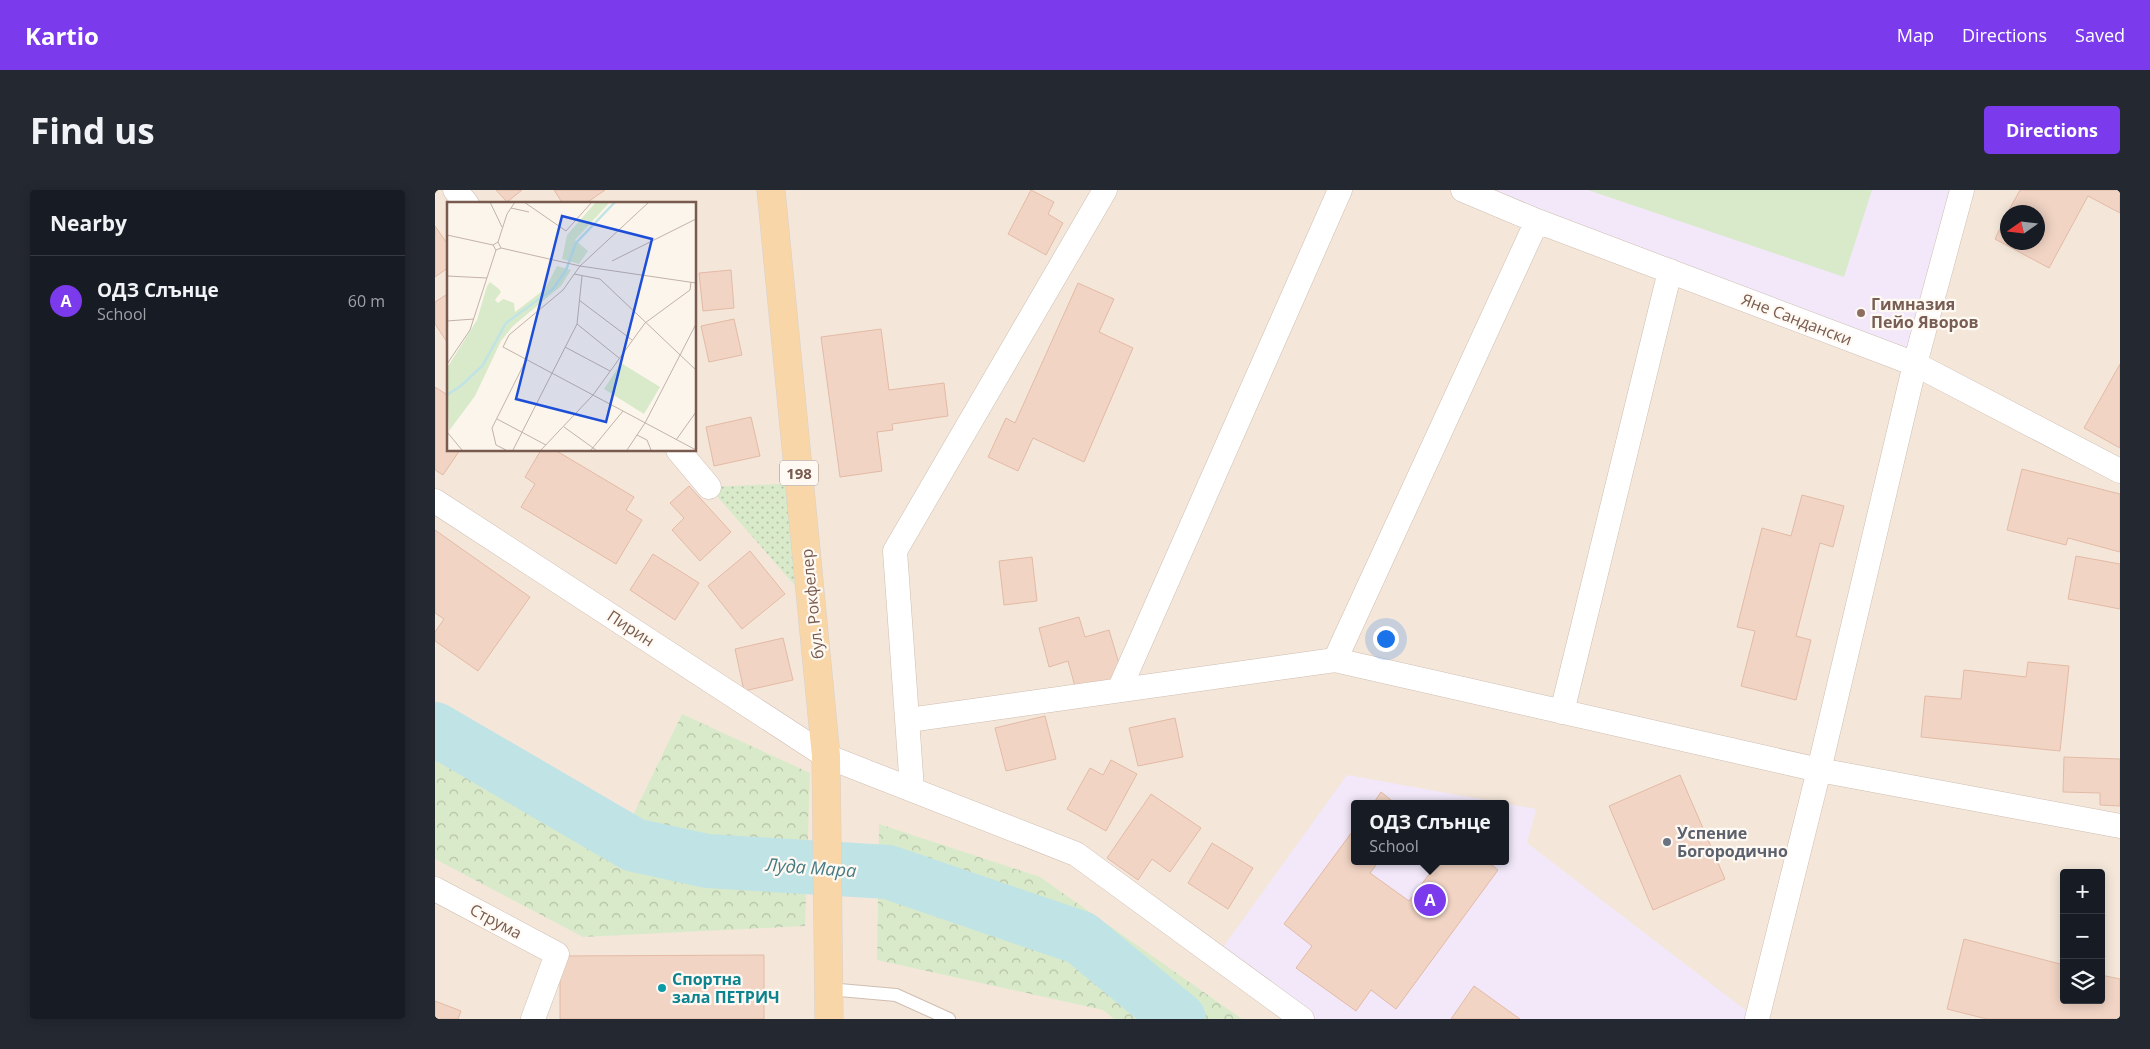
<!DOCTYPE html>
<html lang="en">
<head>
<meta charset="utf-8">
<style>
  body { margin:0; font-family:"Open Sans",sans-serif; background:#242831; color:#f1f3f6 }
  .controls { position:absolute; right:15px; bottom:15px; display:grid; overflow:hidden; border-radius:5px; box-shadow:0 2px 12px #0003 }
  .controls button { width:45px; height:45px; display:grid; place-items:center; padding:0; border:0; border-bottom:1px solid #363941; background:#171b24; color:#f1f3f6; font:25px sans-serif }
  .compass { position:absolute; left:1565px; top:15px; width:45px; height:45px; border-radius:50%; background:#171b24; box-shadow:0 2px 12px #0003; rotate:256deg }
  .you { position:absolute; left:950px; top:448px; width:18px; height:18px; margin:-12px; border:4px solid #fff; border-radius:50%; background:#1a73e8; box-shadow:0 0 0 8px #1a73e833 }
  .badge { display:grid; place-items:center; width:32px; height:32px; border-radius:50%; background:#7c3aed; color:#fff; font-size:16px; font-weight:700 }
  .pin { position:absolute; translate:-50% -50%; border:2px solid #fff; box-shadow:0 1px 5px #0006 }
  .popup { position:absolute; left:916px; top:610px; width:158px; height:65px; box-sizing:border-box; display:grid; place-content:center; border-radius:5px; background:#171b24; filter:drop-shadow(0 1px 4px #0005); font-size:16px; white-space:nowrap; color:#9ea1a6 }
  .popup b { font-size:19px; color:#f1f3f6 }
  .popup::after { content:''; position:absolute; left:50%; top:100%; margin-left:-10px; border:10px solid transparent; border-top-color:#171b24 }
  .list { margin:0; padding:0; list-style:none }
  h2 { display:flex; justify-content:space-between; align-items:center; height:65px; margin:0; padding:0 20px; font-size:21px }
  h2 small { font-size:16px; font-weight:400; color:#9ea1a6 }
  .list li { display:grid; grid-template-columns:32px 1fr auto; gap:15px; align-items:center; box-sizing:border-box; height:90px; padding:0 20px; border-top:1px solid #363941 }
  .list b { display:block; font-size:19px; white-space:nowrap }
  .list p { margin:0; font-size:16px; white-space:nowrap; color:#9ea1a6 }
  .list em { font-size:16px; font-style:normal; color:#9ea1a6 }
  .icon { flex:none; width:28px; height:28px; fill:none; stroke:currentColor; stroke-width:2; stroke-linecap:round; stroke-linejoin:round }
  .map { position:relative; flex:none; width:1685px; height:829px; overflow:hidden; border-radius:5px }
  header { display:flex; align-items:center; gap:30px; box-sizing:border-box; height:70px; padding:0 25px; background:#7c3aed; color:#fff }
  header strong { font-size:24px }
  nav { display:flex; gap:28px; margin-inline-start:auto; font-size:18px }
  .intro { display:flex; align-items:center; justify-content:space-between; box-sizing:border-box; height:120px; padding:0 30px }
  h1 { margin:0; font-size:35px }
  .button { padding:12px 22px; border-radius:5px; background:#7c3aed; color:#fff; font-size:18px; font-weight:700 }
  main { display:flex; gap:30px; padding:0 30px }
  aside { flex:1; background:#171b24; border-radius:5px; box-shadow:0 2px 12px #0003 }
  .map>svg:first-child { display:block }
  .residential { fill:#f4e7da; fill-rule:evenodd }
  .education { fill:#f2e8f9; fill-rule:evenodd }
  .grass { fill:url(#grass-dots) }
  .park { fill:url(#park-crowns) }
  .pitch { fill:#d9eaca }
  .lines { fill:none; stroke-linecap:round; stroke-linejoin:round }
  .river { stroke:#c0e3e6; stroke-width:54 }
  .building { fill:#f1d4c4; stroke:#e3baa5 }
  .lane-casing { stroke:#cfbdb0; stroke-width:14 }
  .street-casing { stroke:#cfbdb0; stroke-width:25 }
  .primary-casing { stroke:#d9d1cd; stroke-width:29 }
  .lane { stroke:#fff; stroke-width:12 }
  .street { stroke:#fff; stroke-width:24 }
  .primary { stroke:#f8d6a7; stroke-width:28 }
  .education-dot { fill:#8d6e63; stroke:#fff9f3; stroke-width:2 }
  .worship-dot { fill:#6b7280; stroke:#fff9f3; stroke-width:2 }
  .culture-dot { fill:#0f9aa8; stroke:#fff9f3; stroke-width:2 }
  .labels { text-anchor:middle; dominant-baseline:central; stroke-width:4.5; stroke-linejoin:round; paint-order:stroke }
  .shield { fill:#fff9f3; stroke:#a08a80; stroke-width:1 }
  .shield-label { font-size:15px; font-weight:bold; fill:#785b4e }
  .education-label { font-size:16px; font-weight:bold; fill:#785e54; stroke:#fff9f3; text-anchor:start }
  .street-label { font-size:16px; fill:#785b4e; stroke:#fff9f3 }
  .worship-label { font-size:16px; font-weight:bold; fill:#5b616d; stroke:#fff9f3; text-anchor:start }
  .culture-label { font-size:16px; font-weight:bold; fill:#0d838f; stroke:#fff9f3; text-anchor:start }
  .water-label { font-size:18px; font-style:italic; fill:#457b83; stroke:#fff9f3 }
  .inset-river { fill:none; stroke:#c0e3e6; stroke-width:2.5 }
  .inset-road { fill:none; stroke:#c3b2a8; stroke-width:1 }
  .view { fill:#1d4ed8; fill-opacity:0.15; stroke:#1d4ed8; stroke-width:2.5 }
  .inset-edge { fill:none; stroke:#785b4e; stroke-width:2.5 }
</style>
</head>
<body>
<header>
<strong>Kartio</strong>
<nav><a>Map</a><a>Directions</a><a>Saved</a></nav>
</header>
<div class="intro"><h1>Find us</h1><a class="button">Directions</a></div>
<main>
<aside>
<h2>Nearby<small></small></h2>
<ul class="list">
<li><span class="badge">A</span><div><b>ОДЗ Слънце</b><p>School</p></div><em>60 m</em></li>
</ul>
</aside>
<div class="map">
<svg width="1685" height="829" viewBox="0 0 1685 829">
  <defs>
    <pattern id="grass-dots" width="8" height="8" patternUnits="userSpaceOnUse" patternTransform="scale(1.25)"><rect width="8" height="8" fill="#d9eaca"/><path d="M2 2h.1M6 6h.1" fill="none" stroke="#b5c1a6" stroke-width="1.8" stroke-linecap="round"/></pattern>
    <pattern id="park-crowns" width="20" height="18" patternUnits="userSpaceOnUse" patternTransform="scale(1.25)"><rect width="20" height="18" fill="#d9eaca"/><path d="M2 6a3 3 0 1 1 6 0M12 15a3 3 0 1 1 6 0" fill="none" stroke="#b5c1a6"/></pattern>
  </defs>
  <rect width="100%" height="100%" fill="#fcf5ec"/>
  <path class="residential" d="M0,0H1685V829H0ZM14,14H260V260H14ZM1572,22H1602V52H1572ZM920,614H1070V671H920ZM1629,683H1666V810H1629Z"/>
  <path class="education" d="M1061,0H1525L1475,168L1101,20Z
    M912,585L1101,619L1092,653L1322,829H867L781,767ZM920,614H1070V671H920Z"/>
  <path class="grass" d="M365,293L377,415L274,297Z"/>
  <path class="park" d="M247,524L375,583L370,736L148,747L0,669V570L176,671Z
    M444,634L605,687L807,829H679L668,820L442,770Z"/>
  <path class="pitch" d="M1153,0H1437L1409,87Z"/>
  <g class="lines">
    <path class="river" d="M0,539L199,655L272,671L453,682L646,748L744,829"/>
  </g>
  <path class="building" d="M61,0H87L72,12Z
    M119,0H170L150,14H128Z
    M596,0L619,12L613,24L628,33L611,65L573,44Z
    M1585,0H1685V23L1653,6L1614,78L1560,49L1572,24V52H1602V22H1573Z
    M0,36L14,56V77L0,87Z
    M296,80L299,118L268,121L264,83Z
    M643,93L679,109L664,142L698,158L649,272L598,248L583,281L553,267L571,228L580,233Z
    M14,103V155L0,134V112Z
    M299,129L307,165L274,172L266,136Z
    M446,139L454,200L509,193L513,226L457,234L458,240L442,242L447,281L405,287L386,147Z
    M1685,174V258L1649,238Z
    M0,197L14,206V260H25L8,285L0,280Z
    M316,227L325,266L279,276L271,237Z
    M106,260H120L199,307L191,320L207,330L181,374L86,317L100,294L90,287Z
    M1587,279L1685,304V362L1633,348L1631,355L1572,340Z
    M254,296L296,342L265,371L237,340L249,328L235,313Z
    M1367,305L1409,316L1398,357L1385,353L1361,446L1376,450L1361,510L1306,496L1320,441L1302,437L1327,338L1356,346Z
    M0,340L95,407L43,481L0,451V442L9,429L0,423Z
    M315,361L350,404L307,439L273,396Z
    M218,364L264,393L240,430L195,400Z
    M1641,366L1685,374V419L1633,409Z
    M597,367L602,411L569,415L564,371Z
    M644,427L650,447L674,440L688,487L641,500L633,471L614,477L604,438Z
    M348,448L358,490L309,501L300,459Z
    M1593,472L1634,476L1625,561L1486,547L1490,506L1526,509L1529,480L1591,487Z
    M610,526L621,569L571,581L560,538Z
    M740,528L748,567L703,576L694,538Z
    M1629,567L1685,569V616L1665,615V603L1628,602Z
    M676,570L702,584L671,641L632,619L655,578L668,585Z
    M1245,585L1290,689L1218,720L1174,616Z
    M946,602L961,614H938Z
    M716,604L766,638L735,682L717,669L703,690L672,668Z
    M920,638V671H944L935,683L974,711L1004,671H1052L1063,680L961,819L936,800L921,821L861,778L877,756L849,734Z
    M777,653L818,678L793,719L753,693Z
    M1529,749L1629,775V810H1666V785L1685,789V829H1552L1512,819Z
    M329,765V829H125V766Z
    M1039,796L1085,829H1016Z
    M0,811L26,821L23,829H0Z"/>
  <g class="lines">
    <defs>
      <path id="lane" d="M393,799L461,805L514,829"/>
      <path id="street" d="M20,0L32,14
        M1028,0L1102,31L1480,174L1685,281
        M243,260L274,297
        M0,311L391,566L641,664L867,829
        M900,470L1102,31
        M684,500L905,0
        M1127,522L1235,81
        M474,530L900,470L1384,580L1685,636
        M477,599L460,361L670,0
        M0,699L122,764L98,829
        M1322,829L1384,580L1480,174L1527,0"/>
      <path id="primary" d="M336,0L391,566L394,829"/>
    </defs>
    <use href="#lane" class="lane-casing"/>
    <use href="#street" class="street-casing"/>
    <use href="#primary" class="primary-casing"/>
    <use href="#lane" class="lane"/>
    <use href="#street" class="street"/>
    <use href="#primary" class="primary"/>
  </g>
  <circle class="education-dot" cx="1426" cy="123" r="5"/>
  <circle class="worship-dot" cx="1232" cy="652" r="5"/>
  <circle class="culture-dot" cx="227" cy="798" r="5"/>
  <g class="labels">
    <rect class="shield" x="345" y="270.5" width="38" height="25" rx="4"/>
    <g class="shield-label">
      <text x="364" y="283">198</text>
    </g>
    <g class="education-label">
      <text x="1436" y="114">Гимназия<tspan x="1436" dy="18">Пейо Яворов</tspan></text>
    </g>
    <g class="street-label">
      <text transform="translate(1362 129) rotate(21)">Яне Сандански</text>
      <text transform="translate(377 414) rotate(-96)">бул. Рокфелер</text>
      <text transform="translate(196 438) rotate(33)">Пирин</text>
      <text transform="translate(61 731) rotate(28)">Струма</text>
    </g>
    <g class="worship-label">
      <text x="1242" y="643">Успение<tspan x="1242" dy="18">Богородично</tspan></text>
    </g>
    <g class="culture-label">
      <text x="237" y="789">Спортна<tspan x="237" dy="18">зала ПЕТРИЧ</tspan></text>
    </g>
    <g class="water-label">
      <text transform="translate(376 677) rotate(4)">Луда Мара</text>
    </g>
  </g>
  <g transform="translate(12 12)">
    <rect width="249" height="249" fill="#fcf5ec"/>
    <path d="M149,0H163L128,38L141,49L132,62L115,57L120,33ZM110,64L124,68L114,84L66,124L54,139L28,194L2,229L0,166L30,118L40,84L43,80L52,87L54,90L48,98L51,101L56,97L67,101L68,110L98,87Z" fill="#d9eaca"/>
    <path d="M174,161L213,185L197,212L157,187Z" fill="#d9eaca"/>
    <path class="inset-river" d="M0,193L15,183L36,163L59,121L106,87L119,68L129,41L168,0"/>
    <path class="inset-road" d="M43,0L55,25M77,0L119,29L145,0M202,0L133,64L116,88L62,133L56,145L249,248M64,6L82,10M0,33L46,43M51,40L60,12L68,0M54,46L51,40L46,43L49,48L54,46L133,64L249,81M165,59L249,17M127,72L153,77L249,168M0,74L40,76M132,98L185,138M0,119L27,117M130,122L172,156M118,145L163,169M0,162L23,128L49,48M50,217L99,243M117,225L149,248M0,230L15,248M190,233L200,238L204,248M229,238L249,210M59,248L49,243L45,226L79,158M66,248L130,122L135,74M94,248L146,193L198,121L243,88L244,80M144,248L176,209M180,248L198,221L249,122"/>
    <path class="view" d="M115,14L205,37L159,220L69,197Z"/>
    <rect width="249" height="249" class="inset-edge"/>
  </g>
</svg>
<div class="controls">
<button>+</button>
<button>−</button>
<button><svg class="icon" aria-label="layers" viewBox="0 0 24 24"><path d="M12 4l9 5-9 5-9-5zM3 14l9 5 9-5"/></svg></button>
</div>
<svg class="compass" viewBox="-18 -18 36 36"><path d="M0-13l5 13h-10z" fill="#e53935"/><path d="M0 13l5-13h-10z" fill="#9ea1a6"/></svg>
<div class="you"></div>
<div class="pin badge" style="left:995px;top:710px">A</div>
<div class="popup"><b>ОДЗ Слънце</b>School</div>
</div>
</main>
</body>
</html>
